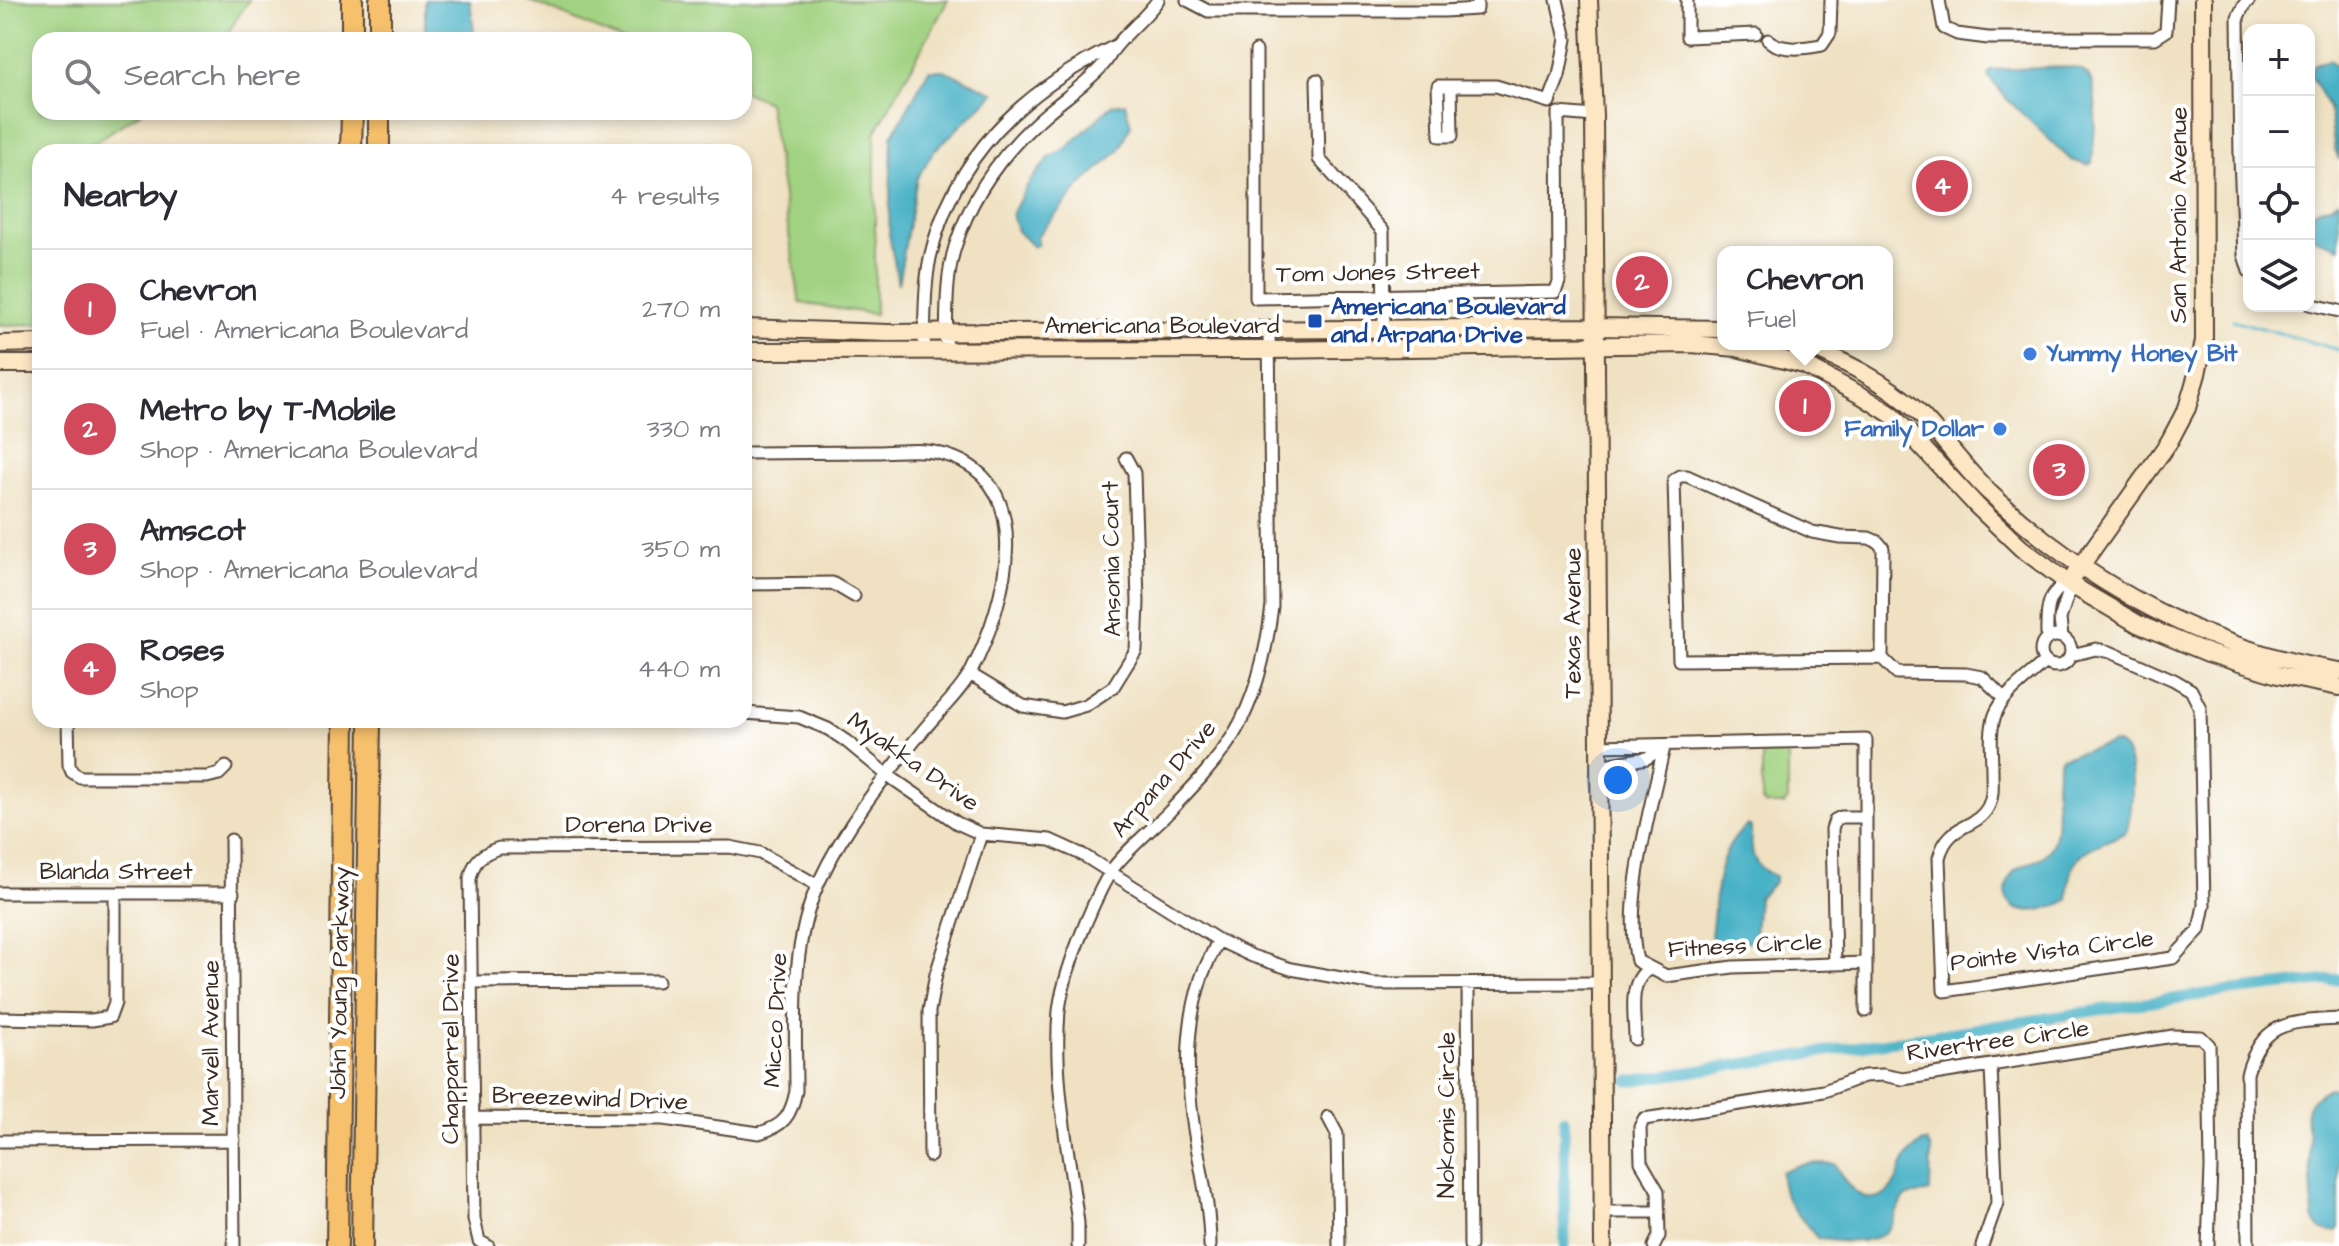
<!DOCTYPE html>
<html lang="en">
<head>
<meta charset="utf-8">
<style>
  body { margin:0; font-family:"Architects Daughter",sans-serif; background:#f2f2f3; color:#2b2b33 }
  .controls { position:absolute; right:24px; top:24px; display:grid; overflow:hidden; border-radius:16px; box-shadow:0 4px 12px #0003 }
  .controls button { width:72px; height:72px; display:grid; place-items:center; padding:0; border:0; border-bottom:2px solid #e1e1e2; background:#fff; color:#2b2b33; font:40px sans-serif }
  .you { position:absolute; left:1618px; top:780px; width:28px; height:28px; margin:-20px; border:6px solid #fff; border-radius:50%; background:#1a73e8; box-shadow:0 0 0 12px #1a73e833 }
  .badge { display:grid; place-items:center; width:52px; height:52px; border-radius:50%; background:#d1495b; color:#fff; font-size:26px; font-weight:700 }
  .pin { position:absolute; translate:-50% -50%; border:4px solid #fff; box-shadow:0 2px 8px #0006 }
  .popup { position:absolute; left:1717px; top:246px; width:176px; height:104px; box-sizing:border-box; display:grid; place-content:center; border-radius:16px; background:#fff; filter:drop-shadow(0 2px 6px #0005); font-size:26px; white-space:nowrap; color:#7c7c81 }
  .popup b { font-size:30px; color:#2b2b33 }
  .popup::after { content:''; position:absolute; left:50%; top:100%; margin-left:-16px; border:16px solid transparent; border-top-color:#fff }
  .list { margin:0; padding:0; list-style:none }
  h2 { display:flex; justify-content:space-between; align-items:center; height:104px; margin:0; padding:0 32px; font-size:34px }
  h2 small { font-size:26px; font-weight:400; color:#7c7c81 }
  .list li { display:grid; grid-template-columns:52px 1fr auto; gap:24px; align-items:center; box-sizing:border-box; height:120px; padding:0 32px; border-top:2px solid #e1e1e2 }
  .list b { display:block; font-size:30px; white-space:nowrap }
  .list p { margin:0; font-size:26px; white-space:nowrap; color:#7c7c81 }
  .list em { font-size:26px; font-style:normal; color:#7c7c81 }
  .icon { flex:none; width:44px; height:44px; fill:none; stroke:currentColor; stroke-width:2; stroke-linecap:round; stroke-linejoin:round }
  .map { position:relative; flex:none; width:2339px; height:1246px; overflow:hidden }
  .search { position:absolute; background:#fff; box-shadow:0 4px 12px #0003; left:32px; top:32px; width:720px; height:88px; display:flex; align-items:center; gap:20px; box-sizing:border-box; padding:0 28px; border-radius:24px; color:#7c7c81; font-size:30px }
  .panel { position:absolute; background:#fff; box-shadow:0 4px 12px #0003; left:32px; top:144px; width:720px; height:584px; border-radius:24px }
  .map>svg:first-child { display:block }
  .green { fill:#a1d281; stroke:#6e7e50; stroke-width:2 }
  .water { fill:#47b1c6; stroke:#416e72; stroke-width:2 }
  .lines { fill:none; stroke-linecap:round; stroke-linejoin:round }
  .stream { stroke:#47b1c6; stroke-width:3 }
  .canal { stroke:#47b1c6; stroke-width:11 }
  .street-casing { stroke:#564537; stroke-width:15 }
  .secondary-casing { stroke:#564537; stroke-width:20 }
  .highway-casing { stroke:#564537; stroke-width:24 }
  .street { stroke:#fff; stroke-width:11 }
  .secondary { stroke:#fce6c4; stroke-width:16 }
  .highway { stroke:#f7c06c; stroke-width:20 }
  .transit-dot { fill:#1a4fb4; stroke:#fff; stroke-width:3 }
  .shop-dot { fill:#3f7fe0; stroke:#fff; stroke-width:3 }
  .labels { text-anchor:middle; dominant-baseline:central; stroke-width:8; stroke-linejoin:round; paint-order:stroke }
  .street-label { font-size:24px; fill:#3b2a1e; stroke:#fff }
  .transit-label { font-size:24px; font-weight:bold; fill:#164399; stroke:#fff; text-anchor:start }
  .shop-label { font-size:24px; font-weight:bold; fill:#366cbe; stroke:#fff; text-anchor:start }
</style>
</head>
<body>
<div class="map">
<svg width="2339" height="1246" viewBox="0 0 2339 1246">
  <rect width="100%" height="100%" fill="#fff"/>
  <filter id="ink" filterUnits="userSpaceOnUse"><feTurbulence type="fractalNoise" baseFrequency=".0125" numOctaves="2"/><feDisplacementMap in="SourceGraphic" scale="16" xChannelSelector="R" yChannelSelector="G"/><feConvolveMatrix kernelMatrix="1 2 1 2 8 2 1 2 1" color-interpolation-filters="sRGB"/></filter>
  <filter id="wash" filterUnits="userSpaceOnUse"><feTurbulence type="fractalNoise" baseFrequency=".006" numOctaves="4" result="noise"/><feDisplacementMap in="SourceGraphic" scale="32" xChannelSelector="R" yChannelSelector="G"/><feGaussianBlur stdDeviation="1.8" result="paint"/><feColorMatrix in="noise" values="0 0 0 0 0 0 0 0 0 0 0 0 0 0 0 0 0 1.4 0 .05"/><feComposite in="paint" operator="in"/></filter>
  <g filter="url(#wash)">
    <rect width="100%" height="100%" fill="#efe1c2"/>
    <path class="green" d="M0,0H249L223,40H40V112H141L79,152H40V324L0,325Z
      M528,0H948L875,133V314L800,303L768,102L744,92V40H622Z
      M1766,752H1783L1788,756V800L1783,805H1766L1762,801V756Z"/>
    <path class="water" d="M425,0H470L475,40H425Z
      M2329,60L2339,68V160L2335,149L2329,108L2309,74L2314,64Z
      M2065,67C2073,68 2082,68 2088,76C2101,91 2093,143 2092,163L2087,165L2071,160L2006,98L1988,76L1991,70Z
      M929,70H944L995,93L934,151L917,178L898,284L889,234L892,136Z
      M1125,103L1131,125L1119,151L1081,185L1037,236L1038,244L1033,247L1017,231L1012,214L1028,184L1049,158L1067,148L1112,105Z
      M2339,200V247L2314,238L2309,233V212L2330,206Z
      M2114,743C2139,749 2133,813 2126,832C2083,854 2071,846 2068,900C2057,907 2028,915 2015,908C2012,906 2008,901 2006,898C2006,853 2040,872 2052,845C2063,817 2050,784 2061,757Z
      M1748,825L1751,827C1751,851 1750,866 1775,876V882L1758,898L1755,933L1750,941L1718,943L1711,936C1717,896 1713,852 1748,825Z
      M2329,1088L2339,1090V1229L2336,1232C2323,1232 2318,1229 2313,1218L2309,1136C2303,1111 2306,1100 2329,1088Z
      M1923,1142H1927L1931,1149L1930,1192C1924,1194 1916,1193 1911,1195C1898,1199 1897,1217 1890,1227C1878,1246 1838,1242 1817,1238C1801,1215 1780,1202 1781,1172C1798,1163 1816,1162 1835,1164C1847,1189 1874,1217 1895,1183C1901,1174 1901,1163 1909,1154C1913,1150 1919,1146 1923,1142Z"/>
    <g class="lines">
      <path class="stream" d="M2233,320L2339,350"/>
      <path class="canal" d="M1629,1081L2205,994L2339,979
        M1564,1119L1565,1246"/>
    </g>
  </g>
  <g filter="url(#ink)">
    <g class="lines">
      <defs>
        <path id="street" d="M1187,0L1208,11H1444L1477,9V0
          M1687,0V37L1756,34
          M1939,0L1944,28L1957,34L1988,38H2155L2166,31L2168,0
          M1768,40C1782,52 1805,48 1822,45L1830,33L1831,0
          M1256,51V298L1555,292L1559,282L1558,113L1594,116
          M1317,80L1319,159L1383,231L1384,330
          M1451,86L1452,136H1440L1438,86H1496L1549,102L1559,76L1566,39L1557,0
          M2249,271L2244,255L2240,158L2238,17L2244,5L2249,0
          M2309,304L2339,311
          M924,350C925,319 924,288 930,258C953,156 1023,91 1115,46
          M946,350C947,316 945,279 955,247C972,193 1005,149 1047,113C1066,97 1087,83 1103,65C1109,59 1111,51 1117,45C1130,29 1146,17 1158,0
          M1680,476H1687L1812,532L1840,537L1869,538L1878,542L1883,548L1882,658L1679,660L1674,480Z
          M744,584L832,583L854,596
          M2041 651a15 15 0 1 1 30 0a15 15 0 1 1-30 0Z
          M2047,639C2047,616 2044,594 2068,583V594L2060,619L2062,637
          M1882,658L1897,673L1966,674L1982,677L2005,699
          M2045,662C2029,677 2003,694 1995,715C1989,732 1992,754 1992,771C1992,783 1994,796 1988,807C1976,830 1948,822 1939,858L1944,991L2173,958L2199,930L2204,905L2200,708L2191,690L2174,680L2110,652L2096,649L2071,655
          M970,674L1023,706L1062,712L1086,705L1113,687L1136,650L1138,602L1134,473L1126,458
          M744,713L799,717L828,729L846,741L886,774L957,823L981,834L1050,840L1083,855L1218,940L1252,956L1291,969L1374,984L1599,983
          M68,720L69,765L72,772L80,777H207L219,774L226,767
          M1597,746L1866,740V963L1733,967L1666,976L1637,961C1623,900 1651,808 1664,747
          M1598,766L1647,758L1663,747
          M231,840L234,1246
          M0,893H233
          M1835,964L1832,829L1835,820L1841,817H1865
          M473,982L658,981
          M1468,984L1470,1246
          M1866,1011V963
          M0,1018L92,1020L110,1017L115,1003V895
          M1635,1039C1635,1015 1627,982 1649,969
          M1328,1117L1337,1134L1339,1246
          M473,1118L664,1119L759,1133C784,1126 791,1116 796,1091C796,1021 789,947 819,882C845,826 882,780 921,733C937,713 959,694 971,672C1006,604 1042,476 938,453C919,448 896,452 877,452C833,452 788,453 744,453
          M0,1141L234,1140
          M930,1156L929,1011L936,974L981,834
          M1602,1212H1659
          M488,1246L479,1241L474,1219L470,879C474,860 481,854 499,848L730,847L760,853L817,885
          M1078,1246V1223C1069,1153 1053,1082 1059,1011C1063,974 1090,908 1109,874C1120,856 1152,829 1168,813C1192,788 1216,763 1234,734C1257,696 1267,648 1272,606L1269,330
          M1210,1246C1210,1198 1196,1154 1191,1107C1186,1065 1188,1019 1201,979C1205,966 1213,953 1218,940
          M1654,1246L1659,1236L1658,1191L1641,1162L1640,1127L1644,1119L1824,1091L1864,1076L1883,1075L1903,1079L2173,1036L2201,1037L2209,1045L2211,1168L2208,1246
          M1982,1246L1997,1203L1991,1067
          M2248,1246L2247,1074C2262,1020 2290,1022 2339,1019"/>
        <path id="secondary" d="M1589,0L1594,116L1603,1246
          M744,328L888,333L1596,327L1723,329
          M0,344L40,343
          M1803,344C1843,361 1886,381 1918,412C1944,438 1964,469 1991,494C2086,583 2209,651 2339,671
          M744,351L1269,350L1691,344L1737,348L1804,365L1864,397L1892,415L1977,506L2021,548L2068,583L2138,624L2208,653L2278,675L2339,687
          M0,364H40
          M2075,574L2169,442L2187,408L2197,374L2204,341L2203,0"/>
        <path id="highway" d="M352,40V0
          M380,40V0
          M351,152L352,112
          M379,152V112
          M337,1246L344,720
          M362,1246L370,720"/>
      </defs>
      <use href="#street" class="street-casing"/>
      <use href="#secondary" class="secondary-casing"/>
      <use href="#highway" class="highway-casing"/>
      <use href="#street" class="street"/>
      <use href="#secondary" class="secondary"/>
      <use href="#highway" class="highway"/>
    </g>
  </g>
  <rect class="transit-dot" x="1307" y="313" width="16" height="16" rx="4"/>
  <g class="shop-dot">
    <circle cx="2030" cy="354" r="8"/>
    <circle cx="2000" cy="429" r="8"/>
  </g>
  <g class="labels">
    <g class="street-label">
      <text transform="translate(2179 215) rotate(-90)">San Antonio Avenue</text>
      <text transform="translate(1378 273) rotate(-1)">Tom Jones Street</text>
      <text x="1162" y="326">Americana Boulevard</text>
      <text transform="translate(1112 559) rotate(-91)">Ansonia Court</text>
      <text transform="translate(1573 623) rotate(-90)">Texas Avenue</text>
      <text transform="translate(913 762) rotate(35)">Myakka Drive</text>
      <text transform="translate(1164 779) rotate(-49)">Arpana Drive</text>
      <text x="639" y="825">Dorena Drive</text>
      <text x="116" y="872">Blanda Street</text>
      <text transform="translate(1745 946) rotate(-3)">Fitness Circle</text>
      <text transform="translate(2052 951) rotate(-7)">Pointe Vista Circle</text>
      <text transform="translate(340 983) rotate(-89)">John Young Parkway</text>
      <text transform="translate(776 1020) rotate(-87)">Micco Drive</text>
      <text transform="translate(1998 1041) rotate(-8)">Rivertree Circle</text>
      <text transform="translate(211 1043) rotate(-90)">Marvell Avenue</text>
      <text transform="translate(451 1049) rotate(-90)">Chapparrel Drive</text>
      <text transform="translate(590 1099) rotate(2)">Breezewind Drive</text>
      <text transform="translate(1447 1115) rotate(-90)">Nokomis Circle</text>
    </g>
    <g class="transit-label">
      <text x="1331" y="307">Americana Boulevard<tspan x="1331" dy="28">and Arpana Drive</tspan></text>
    </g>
    <g class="shop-label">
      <text x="2046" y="354">Yummy Honey Bit</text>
      <text x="1984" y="429" text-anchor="end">Family Dollar</text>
    </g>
  </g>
</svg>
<div class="controls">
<button>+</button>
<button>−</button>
<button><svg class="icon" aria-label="locate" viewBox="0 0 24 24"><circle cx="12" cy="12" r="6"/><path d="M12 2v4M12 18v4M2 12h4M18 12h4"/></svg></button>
<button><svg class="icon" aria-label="layers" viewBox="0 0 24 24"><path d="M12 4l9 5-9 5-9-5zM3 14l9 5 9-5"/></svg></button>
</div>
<div class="you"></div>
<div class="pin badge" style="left:1805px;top:406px">1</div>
<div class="popup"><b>Chevron</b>Fuel</div>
<div class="pin badge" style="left:1642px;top:282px">2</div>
<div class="pin badge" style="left:2059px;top:470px">3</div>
<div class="pin badge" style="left:1942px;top:186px">4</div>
<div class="search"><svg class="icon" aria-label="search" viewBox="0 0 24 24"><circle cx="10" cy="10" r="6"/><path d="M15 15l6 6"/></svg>Search here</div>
<section class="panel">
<h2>Nearby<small>4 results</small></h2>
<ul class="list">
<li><span class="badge">1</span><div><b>Chevron</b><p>Fuel · Americana Boulevard</p></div><em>270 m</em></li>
<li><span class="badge">2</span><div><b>Metro by T-Mobile</b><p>Shop · Americana Boulevard</p></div><em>330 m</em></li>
<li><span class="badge">3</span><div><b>Amscot</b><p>Shop · Americana Boulevard</p></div><em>350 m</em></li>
<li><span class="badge">4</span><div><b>Roses</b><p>Shop</p></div><em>440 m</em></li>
</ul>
</section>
</div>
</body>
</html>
